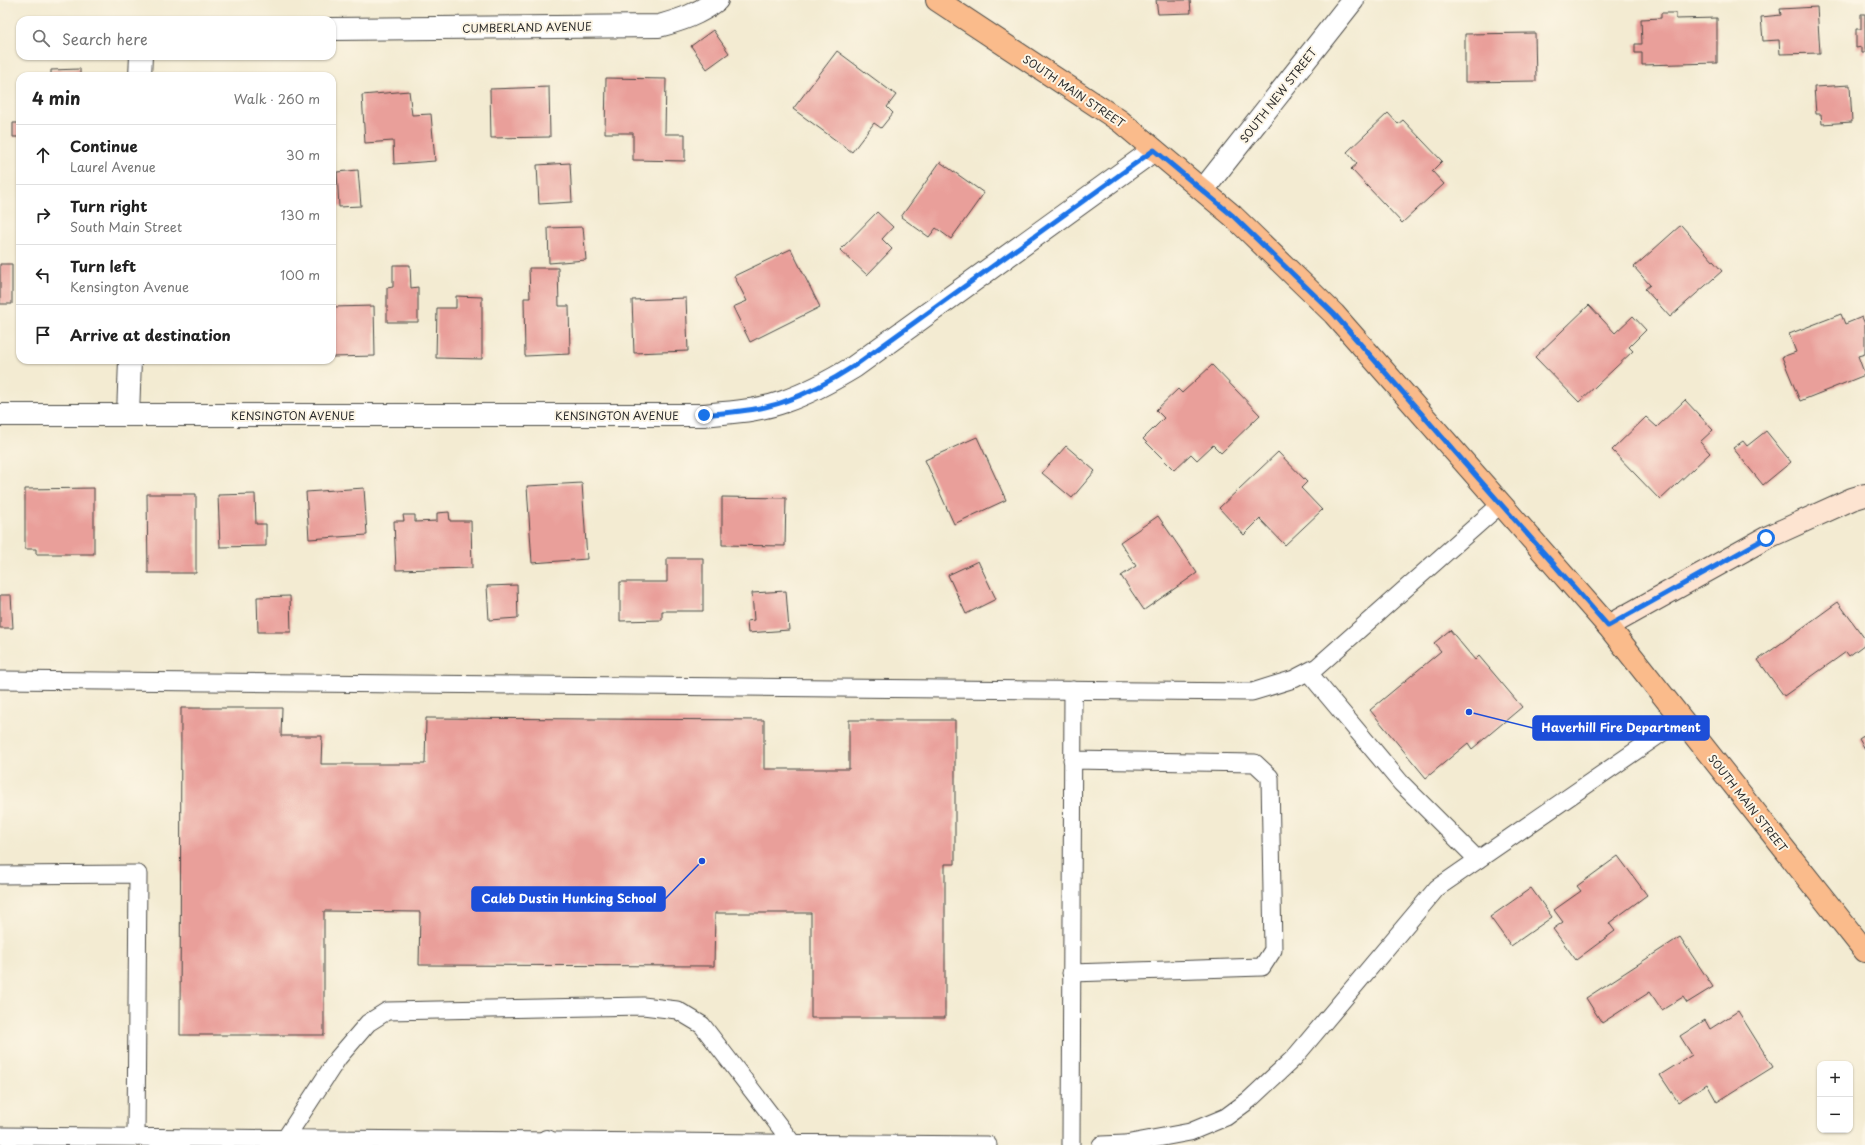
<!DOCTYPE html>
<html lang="en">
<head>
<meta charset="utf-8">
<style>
  body { margin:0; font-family:"Playpen Sans",sans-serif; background:#f6f6f6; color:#222 }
  .controls { position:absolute; right:12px; bottom:12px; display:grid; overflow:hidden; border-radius:8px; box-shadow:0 1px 3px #0004 }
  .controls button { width:36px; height:36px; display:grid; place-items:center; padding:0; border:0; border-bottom:1px solid #e0e0e0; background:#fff; color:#222; font:20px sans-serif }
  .stop { position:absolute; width:12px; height:12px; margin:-9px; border:3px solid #1a73e8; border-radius:50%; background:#fff }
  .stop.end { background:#1a73e8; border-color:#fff; box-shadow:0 1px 4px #0008 }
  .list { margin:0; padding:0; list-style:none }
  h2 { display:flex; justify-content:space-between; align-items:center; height:52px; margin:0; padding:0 16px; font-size:17px }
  h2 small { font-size:13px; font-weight:400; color:#767676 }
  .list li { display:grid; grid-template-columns:26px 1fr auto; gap:12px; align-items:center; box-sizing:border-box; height:60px; padding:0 16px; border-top:1px solid #e0e0e0 }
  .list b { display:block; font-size:15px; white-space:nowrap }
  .list p { margin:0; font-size:13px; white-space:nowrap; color:#767676 }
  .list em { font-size:13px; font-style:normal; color:#767676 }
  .icon { flex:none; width:22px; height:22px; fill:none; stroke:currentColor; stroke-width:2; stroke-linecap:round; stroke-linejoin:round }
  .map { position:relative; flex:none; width:1865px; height:1145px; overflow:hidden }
  .search { position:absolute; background:#fff; box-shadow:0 1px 3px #0004; left:16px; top:16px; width:320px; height:44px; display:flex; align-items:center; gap:10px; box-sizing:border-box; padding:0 14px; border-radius:12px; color:#767676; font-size:15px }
  .panel { position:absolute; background:#fff; box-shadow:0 1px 3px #0004; left:16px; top:72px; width:320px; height:292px; border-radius:12px }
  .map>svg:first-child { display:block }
  .building { fill:#e99f9a }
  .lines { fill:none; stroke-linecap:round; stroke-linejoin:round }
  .lane-casing { stroke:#494844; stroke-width:19 }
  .street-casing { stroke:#494844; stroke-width:24 }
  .secondary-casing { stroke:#494844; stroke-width:24 }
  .primary-casing { stroke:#494844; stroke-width:24 }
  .lane { stroke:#fff; stroke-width:17 }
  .street { stroke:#fff; stroke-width:22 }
  .secondary { stroke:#fde4d1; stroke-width:22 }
  .primary { stroke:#fabb8b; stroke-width:22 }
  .route { stroke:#1a73e8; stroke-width:5 }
  .labels { text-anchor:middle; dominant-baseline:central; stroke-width:4; stroke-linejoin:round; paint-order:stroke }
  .street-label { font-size:11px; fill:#2b2b2b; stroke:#fcf5e5 }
  .leader { fill:none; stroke:#1d4ed8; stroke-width:1.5 }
  .callout-dot { fill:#1d4ed8; stroke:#fcf5e5; stroke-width:1.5 }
  .callout { fill:#1d4ed8; stroke:#1d4ed8; stroke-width:1.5 }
  .callout-label { font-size:12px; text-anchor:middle; font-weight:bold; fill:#fff }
</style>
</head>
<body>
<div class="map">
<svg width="1865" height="1145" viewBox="0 0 1865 1145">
  <rect width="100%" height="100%" fill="#fcf5e5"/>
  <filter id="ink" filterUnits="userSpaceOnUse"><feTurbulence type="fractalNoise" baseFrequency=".025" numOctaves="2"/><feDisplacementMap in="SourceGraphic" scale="8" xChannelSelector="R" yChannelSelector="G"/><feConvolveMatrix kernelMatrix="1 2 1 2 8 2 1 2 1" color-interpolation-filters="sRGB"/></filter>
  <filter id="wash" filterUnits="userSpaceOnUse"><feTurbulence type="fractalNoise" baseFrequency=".012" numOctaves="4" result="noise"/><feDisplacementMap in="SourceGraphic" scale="16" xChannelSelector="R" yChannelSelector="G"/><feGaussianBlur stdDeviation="0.9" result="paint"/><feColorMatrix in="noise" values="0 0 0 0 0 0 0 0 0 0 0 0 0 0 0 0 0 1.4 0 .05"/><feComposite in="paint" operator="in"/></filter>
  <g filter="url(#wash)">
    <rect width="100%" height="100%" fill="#f3ebd2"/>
    <g id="blocks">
      <path class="building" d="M1156,0H1190L1191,13L1158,14Z
        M1817,7L1820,53L1780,54L1779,40L1763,41L1761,17L1781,15L1780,9Z
        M1661,13H1676V19L1717,18V63L1642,65V53H1635V44H1642L1641,19L1661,18Z
        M1861,14H1865V53H1862V47L1856,48V29H1861Z
        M713,30L729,53L707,69L691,46Z
        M1535,33L1536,81L1465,82V34Z
        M837,51L896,95L887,107L893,113L881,128L874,123L852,152L793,109Z
        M80,69V76H51V70Z
        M606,78L666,79L665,134H685V161L633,160V133H605Z
        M1850,85L1852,122L1822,124L1821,114H1816L1814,87Z
        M549,87L550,137L491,138L490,89Z
        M409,91L412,115L431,114L435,161L394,164L393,141L365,143L362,95Z
        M1388,113L1398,124L1403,120L1442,161L1432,171L1444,184L1402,223L1351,169L1357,164L1347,152Z
        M13,123H20V137H13Z
        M940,162L984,193L951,239L936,228L929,237L901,217Z
        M570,163L572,202L539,204L537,165Z
        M358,170L361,206L339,207L337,172Z
        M877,212L893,227L882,239L892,249L867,275L840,250Z
        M1681,225L1722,271L1670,317L1645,289L1650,285L1634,267Z
        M583,227L586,260L549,263L548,228Z
        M791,249L820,307L750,342L733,307L747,301L734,276Z
        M0,264H12V304H0Z
        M393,265H410L411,288L418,287V322H387V288L393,287Z
        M529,268H558L559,306H569L570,354L525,356L524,298H530Z
        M456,296L482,297V359L436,358L437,308H456Z
        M686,298L688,351L634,353L632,300Z
        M1589,305L1615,333L1633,316L1646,330L1629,347L1633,351L1579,402L1535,357Z
        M374,306L375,356L332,357V307Z
        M1841,314L1845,324L1862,317L1865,324V354L1858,356L1865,375L1800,401L1782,357L1796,352L1789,334Z
        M1212,365L1260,415L1221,453L1213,445L1197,460L1191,454L1174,470L1143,439L1164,418L1156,410L1178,389L1182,393Z
        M1685,400L1713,430L1700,442L1710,453L1660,500L1612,450L1646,417L1657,427Z
        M1766,431L1791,462L1763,485L1733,448L1743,441L1747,446Z
        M977,437L1006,500L954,524L925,460Z
        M1066,446L1095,471L1072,498L1042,473Z
        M1278,452L1307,482L1301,488L1322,510L1285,545L1260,519L1244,535L1219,508Z
        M582,483L587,559L532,563L527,486Z
        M94,488V554H36V549H25V489Z
        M364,488L367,535L309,539L306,492Z
        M147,494H196V573H148Z
        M255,494L256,524H266V546L220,547L218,495Z
        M722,497L786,498L785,546L722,545Z
        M449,512L450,521H471L472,568L396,570L394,521H404L403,515H415V522L437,521V513Z
        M1158,516L1197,573L1144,610L1121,576L1136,566L1120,542Z
        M667,558H703V611H662V620L620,621V582H667Z
        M978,561L996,599L966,614L948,575Z
        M517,585L518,618L489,620L487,586Z
        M786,591L789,630L748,633L747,621L754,620L752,593Z
        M0,595H11L13,628H0Z
        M290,596L291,632H258L257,597Z
        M1838,602L1865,639V644L1849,656L1846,652L1784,696L1758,660Z
        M1450,630L1475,660L1479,656L1522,707L1472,749L1468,743L1426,778L1370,710L1441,651L1434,643Z
        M181,708H282L281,736H322L321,764H425L426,718L764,720V769H849V720H955V864H945V1018H811V913H715L714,966L419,965L420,912L324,911V1035H180Z
        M1865,735V749L1859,739Z
        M1618,856L1647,895L1609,923L1615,931L1576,960L1553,929L1563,922L1554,910L1581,891L1577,886Z
        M1531,888L1552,917L1511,946L1490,917Z
        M1680,937L1713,987L1687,1003L1683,997L1662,1010L1650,992L1602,1023L1586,998Z
        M1738,1011L1773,1067L1717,1102L1707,1084L1678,1102L1660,1075L1692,1055L1680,1036L1705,1020L1710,1029Z"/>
    </g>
  </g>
  <g filter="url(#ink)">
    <use href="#blocks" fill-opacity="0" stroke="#494844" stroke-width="1"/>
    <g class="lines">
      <defs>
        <path id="lane" d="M1308,672L1401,783L1478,860
          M0,680L1252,692L1294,679L1317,667L1501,504
          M0,875L138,874L136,1137
          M1071,973L1262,967L1273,950L1270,777L1255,763L1072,760
          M0,1136L988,1145
          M285,1139L338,1058L368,1023L387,1011L643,1006L677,1010L702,1025L793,1144
          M1071,1145L1073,690
          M1101,1145L1125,1144L1190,1132L1226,1117L1249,1100L1294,1058L1437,888L1682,719"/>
        <path id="street" d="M332,29L659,26C681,20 699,14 717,0
          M140,76L141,56
          M1203,190L1353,0
          M0,415H704C730,412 758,411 783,402C809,393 831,381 854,367L1154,150
          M128,415L130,360
          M547,1141L548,1145"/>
        <path id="secondary" d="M1608,626L1766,538L1852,499L1865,495"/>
        <path id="primary" d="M937,0L1120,121L1233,216L1334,314L1608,626L1865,951"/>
      </defs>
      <use href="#lane" class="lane-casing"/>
      <use href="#street" class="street-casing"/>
      <use href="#secondary" class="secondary-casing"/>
      <use href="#primary" class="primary-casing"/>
      <use href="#lane" class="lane"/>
      <use href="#street" class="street"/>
      <use href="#secondary" class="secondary"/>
      <use href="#primary" class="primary"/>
    </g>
  </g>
  <g class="lines" filter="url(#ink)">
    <path class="route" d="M704,415C730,412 758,411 783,402C809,393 831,381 854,366L1154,150L1233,216L1334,314L1608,626L1766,538"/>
  </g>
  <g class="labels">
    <g class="street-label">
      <text transform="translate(527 27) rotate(-1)">CUMBERLAND AVENUE</text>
      <text transform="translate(1074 91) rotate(34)">SOUTH MAIN STREET</text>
      <text transform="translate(1278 95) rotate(-52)">SOUTH NEW STREET</text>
      <text x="293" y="415">KENSINGTON AVENUE</text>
      <text x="617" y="415">KENSINGTON AVENUE</text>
      <text transform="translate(1748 803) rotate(52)">SOUTH MAIN STREET</text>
    </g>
  </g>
  <path class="leader" d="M1469 712L1533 728M702 861L665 899"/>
  <g class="callout-dot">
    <circle cx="1469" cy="712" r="4"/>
    <circle cx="702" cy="861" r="4"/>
  </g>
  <g class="callout">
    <rect x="1533" y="716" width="176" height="24" rx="4"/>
    <rect x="472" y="887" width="193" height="24" rx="4"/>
  </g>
  <g class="callout-label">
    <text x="1621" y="732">Haverhill Fire Department</text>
    <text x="569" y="903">Caleb Dustin Hunking School</text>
  </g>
</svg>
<div class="controls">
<button>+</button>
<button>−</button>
</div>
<div class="stop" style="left:1766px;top:538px"></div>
<div class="stop end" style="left:704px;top:415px"></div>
<div class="search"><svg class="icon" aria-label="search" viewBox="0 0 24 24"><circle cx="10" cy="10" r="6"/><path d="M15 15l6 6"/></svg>Search here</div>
<section class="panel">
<h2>4 min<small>Walk · 260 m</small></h2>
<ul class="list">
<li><svg class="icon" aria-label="ahead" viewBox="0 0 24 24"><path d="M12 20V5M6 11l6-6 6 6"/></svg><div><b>Continue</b><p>Laurel Avenue</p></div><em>30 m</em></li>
<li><svg class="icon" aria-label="right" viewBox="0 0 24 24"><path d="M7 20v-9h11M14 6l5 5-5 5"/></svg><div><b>Turn right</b><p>South Main Street</p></div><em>130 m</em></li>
<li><svg class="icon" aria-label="left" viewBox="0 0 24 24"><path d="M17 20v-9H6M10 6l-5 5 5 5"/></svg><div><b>Turn left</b><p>Kensington Avenue</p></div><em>100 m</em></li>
<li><svg class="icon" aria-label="arrive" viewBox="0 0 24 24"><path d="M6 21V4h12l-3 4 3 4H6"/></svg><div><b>Arrive at destination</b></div></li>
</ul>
</section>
</div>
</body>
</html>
